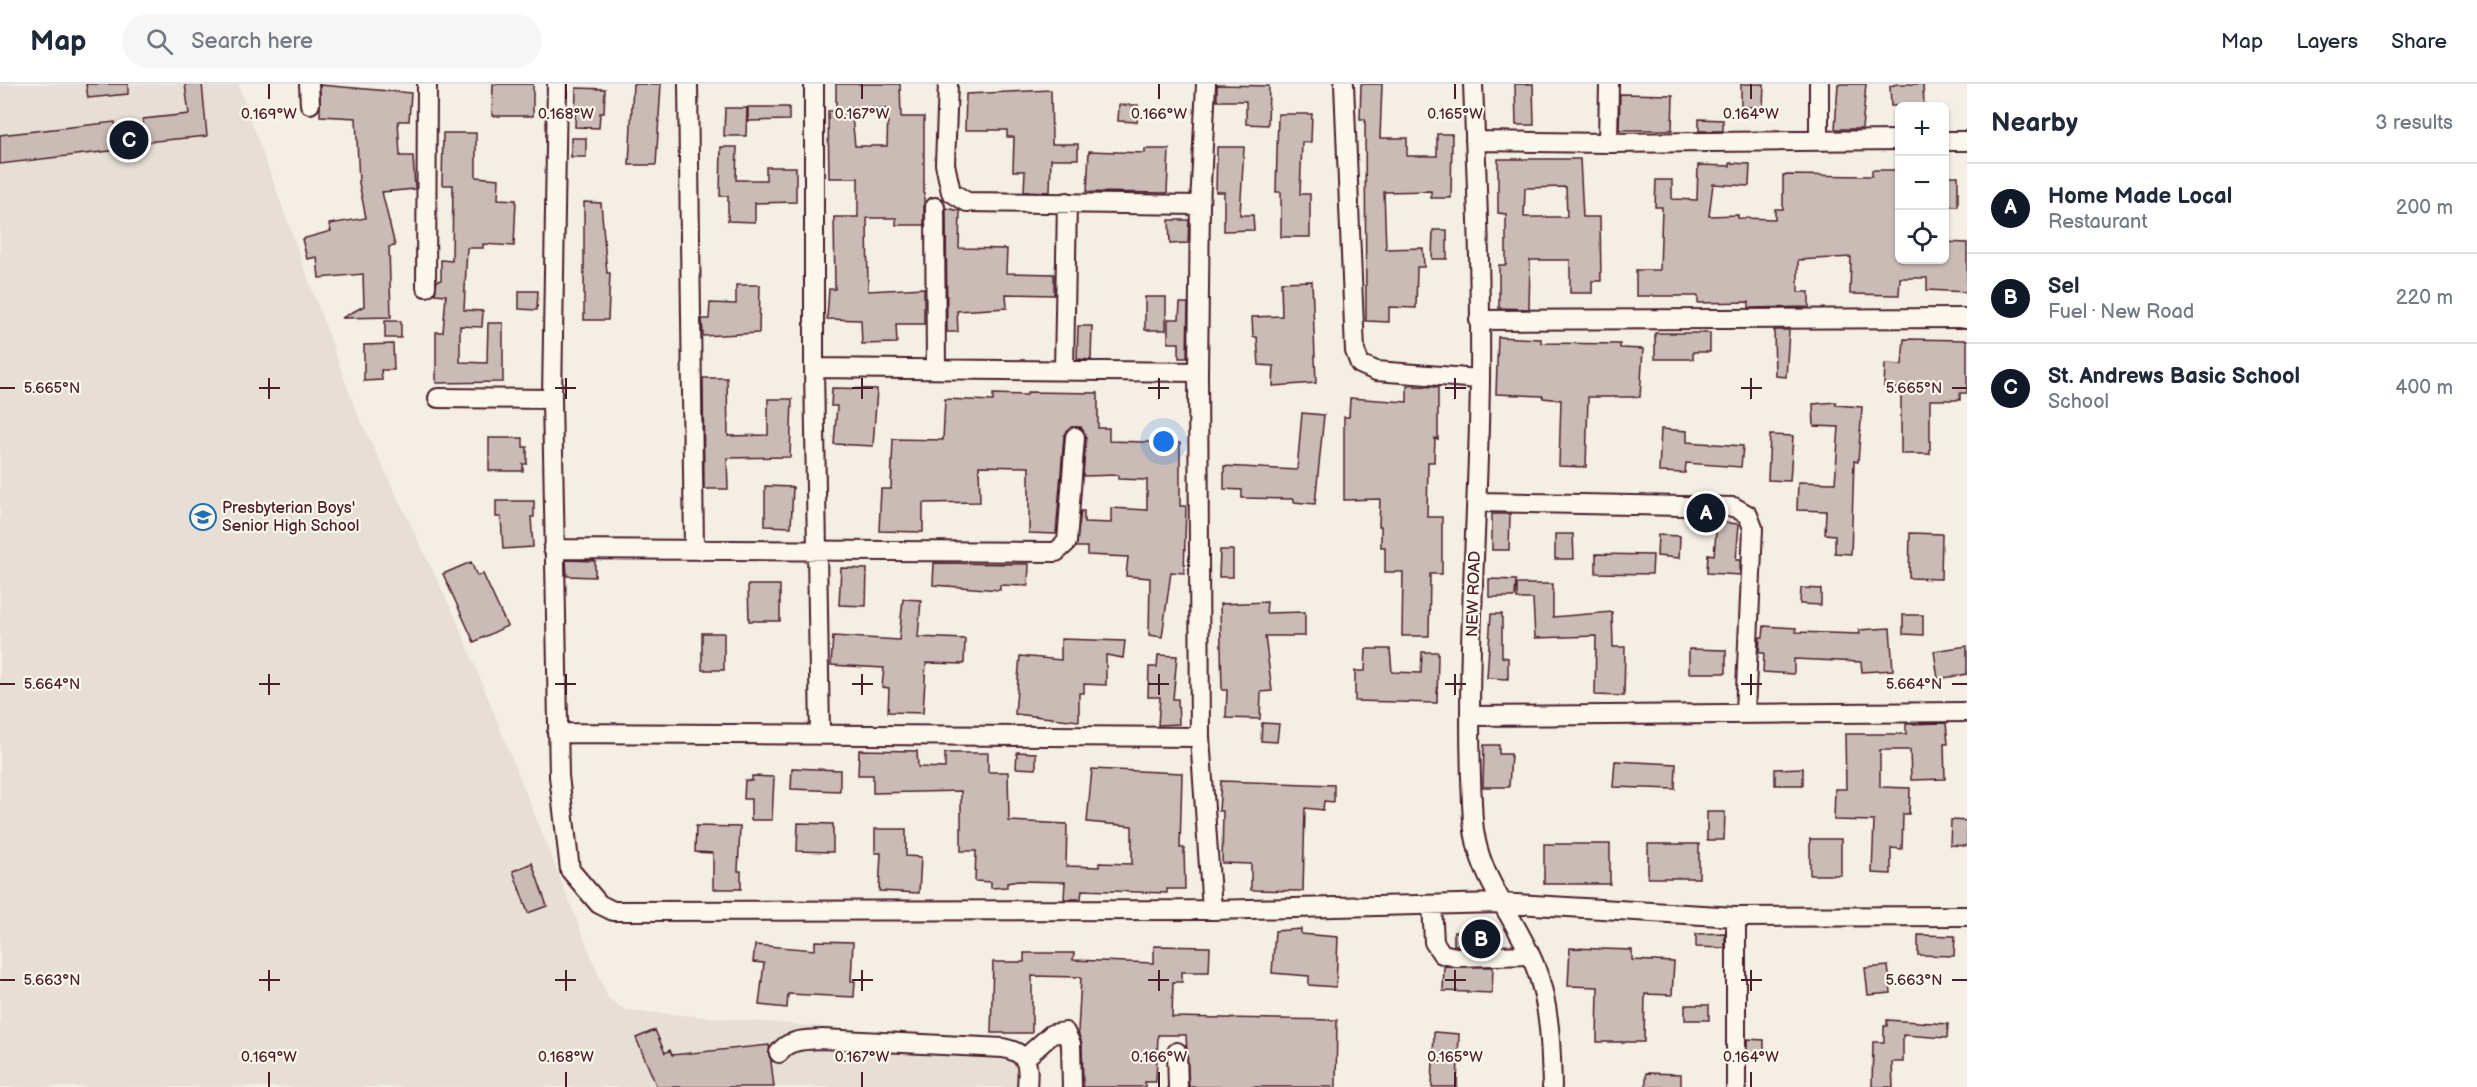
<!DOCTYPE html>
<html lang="en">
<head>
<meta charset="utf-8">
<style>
  body { margin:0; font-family:"Balsamiq Sans",sans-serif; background:#f6f6f7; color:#1f2937 }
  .controls { position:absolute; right:18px; top:18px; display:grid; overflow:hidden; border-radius:9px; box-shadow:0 2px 4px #0004 }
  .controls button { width:54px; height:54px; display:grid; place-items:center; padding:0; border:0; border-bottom:2px solid #e0e1e3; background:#fff; color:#1f2937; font:30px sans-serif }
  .you { position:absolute; left:1164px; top:358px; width:21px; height:21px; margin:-15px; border:4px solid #fff; border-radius:50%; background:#1a73e8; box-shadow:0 0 0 9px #1a73e833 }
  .badge { display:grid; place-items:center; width:39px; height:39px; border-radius:50%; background:#111827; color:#fff; font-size:20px; font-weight:700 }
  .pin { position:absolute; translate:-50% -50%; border:3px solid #fff; box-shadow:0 2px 6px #0006 }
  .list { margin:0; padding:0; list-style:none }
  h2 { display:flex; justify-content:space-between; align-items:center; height:78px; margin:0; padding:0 24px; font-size:26px }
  h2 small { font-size:20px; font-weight:400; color:#747a83 }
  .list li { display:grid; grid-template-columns:39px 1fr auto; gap:18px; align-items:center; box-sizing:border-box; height:90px; padding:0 24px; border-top:2px solid #e0e1e3 }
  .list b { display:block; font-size:22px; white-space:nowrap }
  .list p { margin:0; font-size:20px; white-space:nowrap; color:#747a83 }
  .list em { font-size:20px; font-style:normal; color:#747a83 }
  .icon { flex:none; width:33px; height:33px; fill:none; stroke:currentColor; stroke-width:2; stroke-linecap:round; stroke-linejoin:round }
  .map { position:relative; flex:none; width:1967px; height:1003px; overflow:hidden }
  header { display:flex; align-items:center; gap:36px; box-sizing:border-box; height:84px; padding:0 30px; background:#fff; border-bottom:2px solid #e0e1e3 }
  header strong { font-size:28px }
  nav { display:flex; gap:33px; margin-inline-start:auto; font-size:21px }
  .search { width:420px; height:54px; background:#f6f6f7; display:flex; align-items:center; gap:15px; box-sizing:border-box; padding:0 21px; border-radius:33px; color:#747a83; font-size:22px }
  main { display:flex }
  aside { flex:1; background:#fff }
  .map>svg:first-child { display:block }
  .built { fill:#e7dfd6 }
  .building { fill:#cabbb6; stroke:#4a1f2b; stroke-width:1.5; fill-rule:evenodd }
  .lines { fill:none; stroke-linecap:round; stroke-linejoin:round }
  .minor-casing { stroke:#4a1f2b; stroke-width:22 }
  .minor { stroke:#fbf7ec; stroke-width:18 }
  .ticks { fill:none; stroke:#4a1f2b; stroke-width:2 }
  .labels { text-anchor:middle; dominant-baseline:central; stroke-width:4.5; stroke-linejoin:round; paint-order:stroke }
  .poi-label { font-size:16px; fill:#4a1f2b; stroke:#fbf7ec; text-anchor:start }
  .street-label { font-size:16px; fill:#4a1f2b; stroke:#fbf7ec }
  .ticks-label { font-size:15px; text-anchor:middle; fill:#4a1f2b; stroke:#fbf7ec; stroke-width:4.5; stroke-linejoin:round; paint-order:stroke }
</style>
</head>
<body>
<header>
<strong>Map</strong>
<div class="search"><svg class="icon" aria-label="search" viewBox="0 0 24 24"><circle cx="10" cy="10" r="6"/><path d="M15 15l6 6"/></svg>Search here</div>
<nav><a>Map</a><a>Layers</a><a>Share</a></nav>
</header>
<main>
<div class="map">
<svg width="1967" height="1003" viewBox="0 0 1967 1003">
  <rect width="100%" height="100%" fill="#f4eee4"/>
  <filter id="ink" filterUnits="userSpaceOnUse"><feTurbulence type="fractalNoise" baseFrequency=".0167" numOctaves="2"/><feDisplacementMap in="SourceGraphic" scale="12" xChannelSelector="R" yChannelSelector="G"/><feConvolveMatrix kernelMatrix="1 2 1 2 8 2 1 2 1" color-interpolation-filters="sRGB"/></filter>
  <g filter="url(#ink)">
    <path class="built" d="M0,0H238L356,327L458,539L608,914L625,926L1036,961L1035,1003H0Z"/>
    <path class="building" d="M86,0H128V10L88,14Z
      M185,0H202L207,52L145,58L143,35L189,30Z
      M493,0H533V32H492Z
      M633,0H661L656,81H629Z
      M836,0H900L901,33H924V141H896V134H867L868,207L924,204V240H896L897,259L862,260L861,236L827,235L829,205H835L834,133H858V94H829L828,27H836ZM851,23L888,25L887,62H855Z
      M1361,0H1382L1380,54H1407V72H1437V50H1452L1451,114H1431V107L1384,108L1386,165L1423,164L1424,183H1417L1416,224L1389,223V238L1366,237L1365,35H1360Z
      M1515,0H1533L1534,41H1516Z
      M1741,0H1764L1763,23H1741Z
      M1838,0H1866L1862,45H1835Z
      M1897,0H1923L1924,22H1891L1890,2Z
      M320,1L411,9L409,37H398L400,72H413L415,105L382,108L395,162L389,163L391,233L342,234L364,222L363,190L319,194L317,173L307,175L302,155L331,147L329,140L366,134L359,99L356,34L320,32Z
      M1217,1L1269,2L1268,41L1246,40V17H1217Z
      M576,4L605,5L604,29H600L599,44L575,43Z
      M1051,6L1052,60H1078V75H1051L1050,108L1024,107L1025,87H1013L1014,53H1007V46H965L966,10Z
      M1620,10L1673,11L1672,46H1619Z
      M1119,21H1138L1137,38L1118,37Z
      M748,23H789V36L748,37Z
      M725,24H747L746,52H724Z
      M1278,30H1312L1311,58H1302L1300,110H1310V153H1281V108H1276Z
      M1699,35L1723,36V47H1699Z
      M115,38L118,66L0,80V51Z
      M443,49H476V93L499,95L498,115L516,116L514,162L483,160V164H467L464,226L483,227L482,243L460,242V278L487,279L488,239H503V298L436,299V248H443L446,211L435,210L437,197L441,196V176L452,177L453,101H442Z
      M571,54H586V73H571Z
      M721,63H737L736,96H766V83H796V118L755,119V138L728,137V112H720Z
      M1217,63H1244L1240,131H1253L1254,146L1224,147V108H1216Z
      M1145,65H1169L1167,109L1087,108L1089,67L1145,69Z
      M1498,75H1580L1583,133H1600L1601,197H1592V209H1570V176H1530L1529,225L1499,224V181H1506V130L1498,129ZM1566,103L1567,133H1524L1525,104Z
      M1730,79L1750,80L1749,102L1713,100L1709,132L1738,131V134L1775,135V125H1783V91L1872,92V86H1899V176H1944V158L1967,159V208L1927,206V194H1900L1899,211L1850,210L1851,173L1798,176V208H1809V223L1749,224V218L1698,219V212H1636V186H1660L1662,123H1655L1656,96H1672V115L1697,116L1698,81L1730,82Z
      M1944,92H1958V122H1944Z
      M584,118L601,119L607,189H610L608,236H584Z
      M946,124L960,127L959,164L1007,165L1006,189L1054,190V211L1006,210L1007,224L957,227L958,248H947Z
      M1169,136H1189L1188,159L1170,160Z
      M1433,146H1447V175H1432Z
      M1312,197L1316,299L1273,302L1274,282L1259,281L1257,253H1253L1252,233L1282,232L1281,198Z
      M736,201H760L759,249L703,252L702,235H709L710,219L736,220Z
      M519,207H538L537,226L519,225Z
      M1145,213H1166V246H1145Z
      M1180,219H1188L1187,274H1179V259H1168V235H1179Z
      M385,237H401V254H385Z
      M1078,242H1092L1091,276L1077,275Z
      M1774,246H1789L1786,293L1775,292Z
      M1655,249H1710V268H1693V275H1655Z
      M1498,253L1541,255V259L1620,260V264L1643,265L1640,313H1588L1586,383L1559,382L1561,316L1543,314V312L1496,310Z
      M1904,255L1967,256V309H1960V316H1930V370H1901V304L1884,303L1885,280L1902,281Z
      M393,260L394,286H381L382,296L364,297V261Z
      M703,294H727L728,352L768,351V315H792L790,373L727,374L728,405H704Z
      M1407,302L1438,303V355L1435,354L1434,378H1428L1427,433H1442V490H1430L1429,552H1402L1403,488H1385V463H1381V442H1379L1380,415L1344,416V333H1349L1350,314L1407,318Z
      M832,304L877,305L873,362L834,360L837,322H831Z
      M1027,308L1098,309V344H1109V357L1180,359V422H1186L1184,489L1171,488L1162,553L1149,551L1150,494L1126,492L1128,473L1087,471V463H1076L1081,427H1084V438L1111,439V424L1147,426V396L1118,395V391L1083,392L1086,353L1081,343H1071L1064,352L1056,450L1029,449V383L979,382L980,418L923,419V448L879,447L881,405H891L893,355L943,356L945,315L993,317V310L1027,311Z
      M1836,318V321L1862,323L1858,378L1854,377L1851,470L1835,469V451L1825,450L1826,427L1797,426L1798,398L1835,399L1839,343L1814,342L1813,320Z
      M1302,329L1324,331L1315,420L1294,418V415L1242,414V406L1224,405V382L1297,386Z
      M1661,345L1687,347V358L1743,362L1741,383L1686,379L1685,389L1659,388Z
      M1770,351L1793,352L1790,397L1768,396Z
      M489,354H523V363H527V380H523V387H489Z
      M765,402L793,403L791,443L765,442Z
      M496,417H534V433H531L533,463L503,465L501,433H496Z
      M1492,430H1510L1509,466H1492Z
      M1717,438L1739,440L1736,476H1740V491L1707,489L1708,470L1714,471Z
      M1910,449L1942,450L1941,495L1909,494Z
      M1555,450H1573L1574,475H1555Z
      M1658,451L1680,452L1679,474L1657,472Z
      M1220,466H1233V493H1219Z
      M1596,470L1653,471L1652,490L1596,489Z
      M566,476L595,477V493L567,492Z
      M471,478L477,492L483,490L507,542L474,558L443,490Z
      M934,479L1029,480L1028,502L1000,501V506L933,501Z
      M841,484L867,485L866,522L839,521Z
      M1489,495L1516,496L1515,513H1489Z
      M1517,500H1553V533L1612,528L1613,563H1625L1624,612L1595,611L1596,552L1535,554L1533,515H1517Z
      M748,501H780V537H749Z
      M1801,504L1821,505V521L1800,520Z
      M903,515L921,516L918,553L965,555L964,580L926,579L923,629L888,628L889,604L882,603L884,584L831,581L833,552L899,556Z
      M1267,518L1266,529L1305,528V552H1265L1272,607L1261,608L1260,635L1226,634L1227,606H1222L1220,520Z
      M1491,530H1502V573L1508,574V595L1487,594Z
      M1903,531H1923V551L1903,550Z
      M1764,542L1796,544V548L1860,550L1859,546L1890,544L1893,586L1862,588L1861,578L1794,575V590L1763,588L1764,569H1759L1760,553H1763Z
      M702,549H724V586H702Z
      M1061,555L1125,557L1123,574L1106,571V601L1084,600V609H1079V637L1015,630L1020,572L1061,576Z
      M1967,562V590L1938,595L1934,567Z
      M1366,565H1390L1392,588L1421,589L1422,568H1438L1437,619L1355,617V587H1365Z
      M1689,565L1726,566V589H1689Z
      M1158,571L1177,572L1173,615H1178L1179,640L1158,641L1160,613H1148L1149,583H1157Z
      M1262,639L1279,640L1277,658L1261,657Z
      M1946,639L1948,660H1944L1945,695L1911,696L1910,666H1880V703L1910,704L1909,730H1903L1902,765L1891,764V790L1872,789L1874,737L1834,736L1835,705H1846L1845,650H1906V640Z
      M1484,661H1499V670H1511L1509,703H1483Z
      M859,666L917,667L918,683L945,684V669H988V688H1008L1009,737L1067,740L1066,782L1099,783V779L1132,780V742L1087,738L1092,685L1182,689L1180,764H1184L1185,805H1167V809L1082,806L1081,815H1064L1065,798L1018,797L1007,799V803L991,804V798L975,797L976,767H961V707L873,709V691H858Z
      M1017,668L1036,669V685L1016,684Z
      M1615,677L1676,680L1675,705L1613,703Z
      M792,684L840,686V707L791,705Z
      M1803,684V701H1775V685Z
      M752,692L774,693L772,736H751V715H744L745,696L752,697Z
      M1221,697L1334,701V718L1324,717L1323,726L1305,724L1303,807L1251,806V780L1222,779L1223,727H1219Z
      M1707,728H1725L1724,756H1707Z
      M1951,736L1967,737V762L1950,761Z
      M798,739L833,740V768L797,767Z
      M696,742L740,743L738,787H741V805H713V769L695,768Z
      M875,745H906V772L921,773L919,809L879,807L881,769H875Z
      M1810,755H1841V791H1810Z
      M1544,760H1610V800H1544Z
      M1648,760H1699V794H1648Z
      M532,779L547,822L528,829L513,787Z
      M1301,845V850L1338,853L1336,903L1309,901V892L1272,889L1275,847Z
      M1454,848H1494V861H1454Z
      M1725,849V864L1696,863V850Z
      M1918,851L1955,852L1954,872L1918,871Z
      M815,857L853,858L851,897H855L854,913L788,910L787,924L759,921L764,879L753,878L755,861L815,866Z
      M1154,862L1210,863L1209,888H1182V898H1173L1172,933L1337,936L1336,1003H1189L1186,951H1158L1156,998H1145V1003H1083L1082,960L1078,948L1081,893L1032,892V949H991L993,878H1024V869H1074L1073,876L1154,879Z
      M1570,864L1632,866V876L1674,878L1672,911L1645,910L1644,958H1597L1598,903L1568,902Z
      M1444,882L1493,883L1492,909L1443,907Z
      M1888,882L1891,909L1868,911L1865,884Z
      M1685,921H1709V936H1685Z
      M1887,936L1948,940L1947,954L1903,951V978H1892L1893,1003H1872L1873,958H1884V942H1887Z
      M655,946L665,969L670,966L672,971L769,961L774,1003H657L636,954Z
      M1434,948L1459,950L1457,1003H1432Z
      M1747,955L1764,956V972H1747Z
      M1646,989L1681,990V1003H1646Z"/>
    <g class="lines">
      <defs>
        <path id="minor" d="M309,0L310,20
          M557,0L552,315L559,692L570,786L599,820L613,827L1212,826L1500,819L1736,833L1967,832
          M688,0L694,464
          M814,0V284L820,650
          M948,0L945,80L951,108L967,118L1200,121
          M1206,0L1200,121L1198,288L1200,653L1212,826
          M1344,0L1355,267L1360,280L1376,287L1480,295
          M1473,0C1477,99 1481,198 1480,297C1478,443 1464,591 1473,737C1477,794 1515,831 1535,882C1550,920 1551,963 1552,1003
          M1819,56V0
          M1475,57L1608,59L1900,56
          M1944,57H1967
          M1608,59L1609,0
          M935,123L936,285
          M426,203L427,0
          M1479,236L1967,234
          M814,284L1198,288
          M1064,286L1067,118
          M438,314L552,315
          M1477,418L1734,423L1748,431L1753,444L1745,629
          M553,465L1056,468L1067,458L1075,353
          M1471,632L1967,628
          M557,649L1200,653
          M1432,821L1434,858L1442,870L1456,873L1530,871
          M1177,968L1178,1003
          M779,969C787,955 808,956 822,955L1003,964C1028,969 1029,979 1027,1003
          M1025,974L1052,950L1065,948L1071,960L1072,1003
          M1736,1003V833"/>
      </defs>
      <use href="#minor" class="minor-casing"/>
      <use href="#minor" class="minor"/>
    </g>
  </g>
  <path class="ticks" d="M269,0V15M566,0V15M862,0V15M1159,0V15M1455,0V15M1751,0V15M269,294V315M566,294V315M862,294V315M1159,294V315M1455,294V315M1751,294V315M0,304H15M259,304H280M555,304H576M852,304H873M1148,304H1169M1445,304H1466M1741,304H1762M1952,304H1967M269,590V611M566,590V611M862,590V611M1159,590V611M1455,590V611M1751,590V611M0,600H15M259,600H280M555,600H576M852,600H873M1148,600H1169M1445,600H1466M1741,600H1762M1952,600H1967M269,886V907M566,886V907M862,886V907M1159,886V907M1455,886V907M1751,886V907M0,896H15M259,896H280M555,896H576M852,896H873M1148,896H1169M1445,896H1466M1741,896H1762M1952,896H1967M269,988V1003M566,988V1003M862,988V1003M1159,988V1003M1455,988V1003M1751,988V1003"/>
  <defs>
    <symbol id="school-ring" viewBox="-11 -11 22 22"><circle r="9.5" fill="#fbf7ec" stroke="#1f6fb2" stroke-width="1.5"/><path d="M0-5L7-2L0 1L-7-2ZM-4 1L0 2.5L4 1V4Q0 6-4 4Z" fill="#1f6fb2"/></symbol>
  </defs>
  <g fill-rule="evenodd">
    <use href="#school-ring" x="188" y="418" width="30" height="30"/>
  </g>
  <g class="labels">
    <g class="poi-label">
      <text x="222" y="424">Presbyterian Boys'<tspan x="222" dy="18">Senior High School</tspan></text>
    </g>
    <g class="street-label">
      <text transform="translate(1474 510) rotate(-88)">NEW ROAD</text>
    </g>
  </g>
  <g class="ticks-label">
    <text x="269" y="35">0.169°W</text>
    <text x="566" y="35">0.168°W</text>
    <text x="862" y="35">0.167°W</text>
    <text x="1159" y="35">0.166°W</text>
    <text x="1455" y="35">0.165°W</text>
    <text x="1751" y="35">0.164°W</text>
    <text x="52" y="309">5.665°N</text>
    <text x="1914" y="309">5.665°N</text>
    <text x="52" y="605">5.664°N</text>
    <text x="1914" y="605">5.664°N</text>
    <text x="52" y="901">5.663°N</text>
    <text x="1914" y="901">5.663°N</text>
    <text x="269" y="978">0.169°W</text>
    <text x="566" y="978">0.168°W</text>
    <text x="862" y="978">0.167°W</text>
    <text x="1159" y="978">0.166°W</text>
    <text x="1455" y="978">0.165°W</text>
    <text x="1751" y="978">0.164°W</text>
  </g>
</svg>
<div class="controls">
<button>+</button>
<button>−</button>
<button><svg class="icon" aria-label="locate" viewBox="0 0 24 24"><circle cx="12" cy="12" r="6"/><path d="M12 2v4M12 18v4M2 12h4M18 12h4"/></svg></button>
</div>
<div class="you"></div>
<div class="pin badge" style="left:1706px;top:429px">A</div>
<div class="pin badge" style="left:1481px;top:855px">B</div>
<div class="pin badge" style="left:129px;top:56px">C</div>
</div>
<aside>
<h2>Nearby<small>3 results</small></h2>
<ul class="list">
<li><span class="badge">A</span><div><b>Home Made Local</b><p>Restaurant</p></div><em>200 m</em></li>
<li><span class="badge">B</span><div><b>Sel</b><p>Fuel · New Road</p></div><em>220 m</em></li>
<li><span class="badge">C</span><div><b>St. Andrews Basic School</b><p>School</p></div><em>400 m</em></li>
</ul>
</aside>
</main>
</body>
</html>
